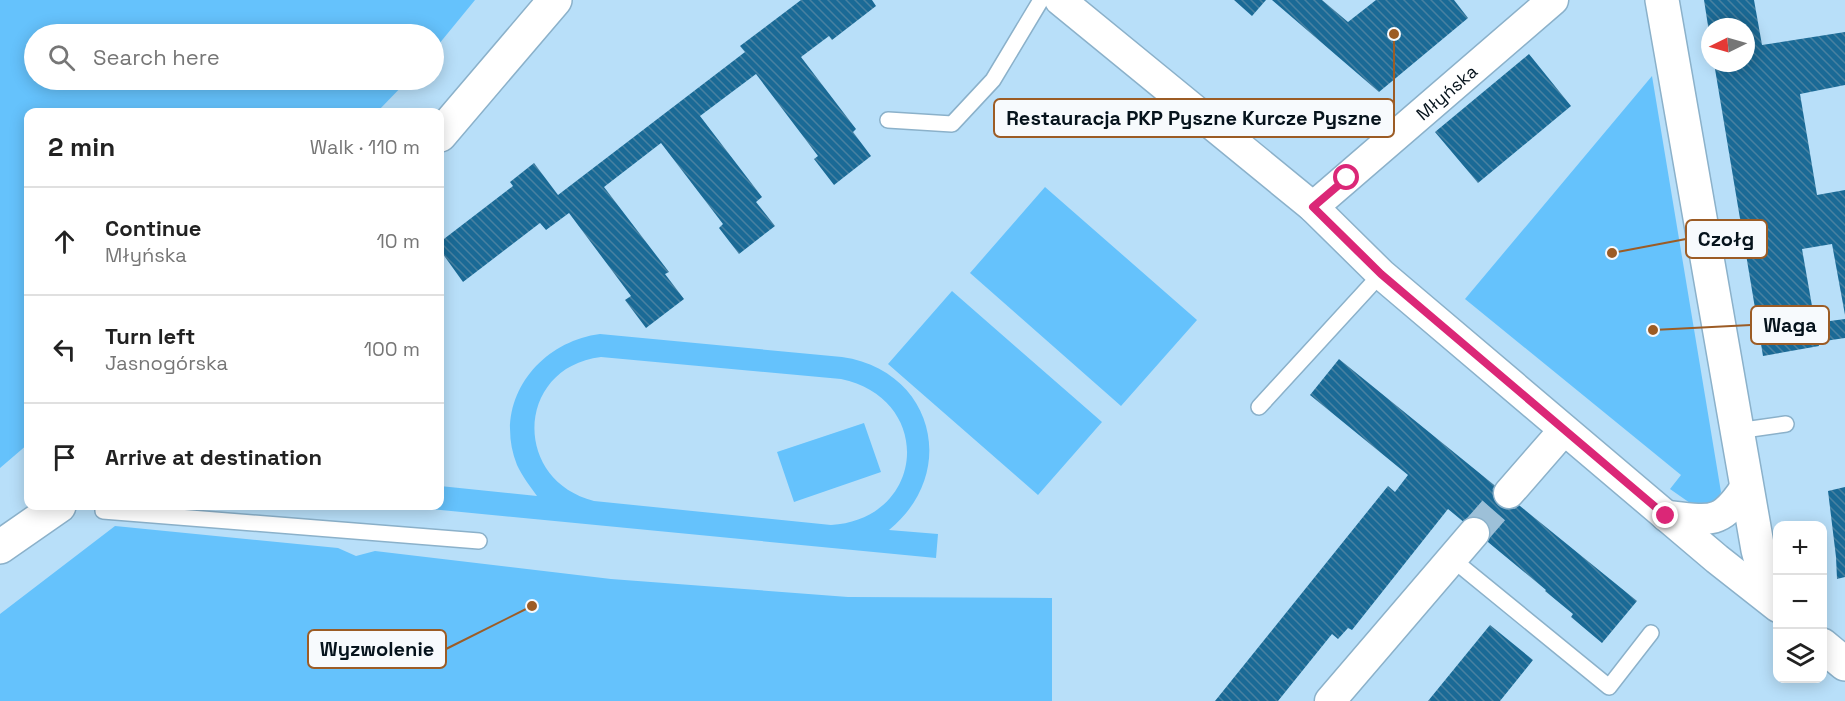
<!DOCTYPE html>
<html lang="en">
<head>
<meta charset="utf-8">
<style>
  body { margin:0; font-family:"Space Grotesk",sans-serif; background:#f6f6f6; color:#222 }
  .controls { position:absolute; right:18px; bottom:18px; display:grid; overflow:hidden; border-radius:12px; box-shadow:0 3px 15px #0003 }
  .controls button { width:54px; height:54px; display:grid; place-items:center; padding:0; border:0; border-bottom:2px solid #e0e0e0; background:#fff; color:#222; font:30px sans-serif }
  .compass { position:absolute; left:1701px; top:18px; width:54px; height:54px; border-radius:50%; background:#fff; box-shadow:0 3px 15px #0003; rotate:265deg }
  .stop { position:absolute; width:18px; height:18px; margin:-14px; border:4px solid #db2777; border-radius:50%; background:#fff }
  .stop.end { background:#db2777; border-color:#fff; box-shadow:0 2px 6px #0008 }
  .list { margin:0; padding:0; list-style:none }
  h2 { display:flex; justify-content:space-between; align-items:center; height:78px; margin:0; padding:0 24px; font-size:26px }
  h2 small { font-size:20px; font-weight:400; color:#767676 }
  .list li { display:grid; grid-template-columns:39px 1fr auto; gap:18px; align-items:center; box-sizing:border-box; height:108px; padding:0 24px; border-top:2px solid #e0e0e0 }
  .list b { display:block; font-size:22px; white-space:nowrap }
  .list p { margin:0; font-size:20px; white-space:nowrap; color:#767676 }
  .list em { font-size:20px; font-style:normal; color:#767676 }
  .icon { flex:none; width:33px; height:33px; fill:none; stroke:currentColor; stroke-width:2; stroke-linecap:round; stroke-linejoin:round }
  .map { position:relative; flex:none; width:1845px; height:701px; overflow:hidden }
  .search { position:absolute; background:#fff; box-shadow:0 3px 15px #0003; left:24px; top:24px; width:420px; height:66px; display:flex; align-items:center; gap:15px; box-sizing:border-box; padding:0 21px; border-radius:33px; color:#767676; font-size:22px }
  .panel { position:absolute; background:#fff; box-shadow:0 3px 15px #0003; left:24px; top:108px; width:420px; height:402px; border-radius:12px }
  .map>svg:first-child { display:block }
  .green { fill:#65c2fc; fill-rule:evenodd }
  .building { fill:url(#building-back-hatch) }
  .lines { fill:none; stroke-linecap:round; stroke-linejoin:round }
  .minor-tunnel { stroke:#9dc0d8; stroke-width:30; stroke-dasharray:30 15; stroke-linecap:butt }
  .service-casing { stroke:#8bb1ca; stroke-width:18 }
  .minor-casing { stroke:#8bb1ca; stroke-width:33 }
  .tertiary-casing { stroke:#8bb1ca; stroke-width:36 }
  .service { stroke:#fff; stroke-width:15 }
  .minor { stroke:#fff; stroke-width:30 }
  .tertiary { stroke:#fff; stroke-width:33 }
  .route { stroke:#db2777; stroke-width:8 }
  .labels { text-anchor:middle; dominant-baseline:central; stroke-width:4.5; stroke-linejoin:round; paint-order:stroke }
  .street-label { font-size:18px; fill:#06131c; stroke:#f7fafd }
  .leader { fill:none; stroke:#9c5c25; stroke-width:2 }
  .callout-dot { fill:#9c5c25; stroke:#f7fafd; stroke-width:2 }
  .callout { fill:#f7fafd; stroke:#9c5c25; stroke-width:2 }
  .callout-label { font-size:20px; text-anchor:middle; font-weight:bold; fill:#06131c }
</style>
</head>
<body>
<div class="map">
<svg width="1845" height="701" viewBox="0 0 1845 701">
  <defs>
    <pattern id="building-back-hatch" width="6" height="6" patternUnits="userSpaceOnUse" patternTransform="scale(1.5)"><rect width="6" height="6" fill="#1a6a96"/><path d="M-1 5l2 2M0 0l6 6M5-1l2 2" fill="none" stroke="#4881a1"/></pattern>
  </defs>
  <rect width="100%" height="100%" fill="#b8dff9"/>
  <path class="green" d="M0,0H475L434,50V34H34V80H408L377,112H28V444L0,468Z
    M1652,76L1721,492L1716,502L1704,508L1690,503L1670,489L1681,475L1465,299Z
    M1045,187L1197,320L1121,406L970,273Z
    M952,291L1102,422L1038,495L888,364Z
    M600,334L842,357C933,370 960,472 889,530L938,534L936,558L410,507L440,506V486L537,496C530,486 522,476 517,465C492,402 538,342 600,334ZM601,357L841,379C935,399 926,519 831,525L594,501C511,480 516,367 601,357Z
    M864,423L881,472L794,502L777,452Z
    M115,526L338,548L356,556L375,551L611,579L848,597L1052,598V701H0V614Z"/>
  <path class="building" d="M801,0H872L876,6L832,40L829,36L801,57L856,129L853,132L871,156L834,185L814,159L818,156L756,74L700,116L762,197L756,202L775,226L739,254L719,228L723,224L661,143L604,187L669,272L665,274L684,299L646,328L625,300L631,296L569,213L546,230L540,223L463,282L440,250V242L513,186L510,182L534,163L558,195L745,52L740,46Z
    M1234,0H1266L1252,16Z
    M1272,0H1322L1348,22L1376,0H1454L1468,18L1379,92Z
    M1704,0H1754L1762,45L1845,32V85L1800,94L1817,195L1845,190V315L1832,244L1802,249L1815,323L1845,319V338L1818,342L1819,346L1763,356L1714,63H1746V27H1710L1709,32Z
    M1529,54L1571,106L1478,183L1435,132Z
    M1339,359L1637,601L1602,643L1571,617L1573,614L1545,591L1546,590L1448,509L1352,630L1348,628L1338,639L1332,634L1278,701H1215L1388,486L1395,492L1408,475L1310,395Z
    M1845,487V577L1837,579L1836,557L1828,491Z
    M1490,625L1533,660L1500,701H1428Z"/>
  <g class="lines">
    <path class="minor-tunnel" d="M1474,533L1509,493"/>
    <defs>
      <path id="service" d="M888,120L952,124L993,80L1041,0
        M1259,407L1381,274
        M1737,431L1786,424
        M103,511L479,541
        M1451,558L1609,687L1651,633"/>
      <g id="minor">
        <path d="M1060,0L1313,207L1381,274L1717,559L1778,607"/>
        <path id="s1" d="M1313,207L1553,0"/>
        <path d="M1509,493L1564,430"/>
        <path d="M1666,516C1711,520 1720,527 1747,485"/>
        <path d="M1330,701L1474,533"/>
      </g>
      <path id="tertiary" d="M1662,0L1758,550L1768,587L1778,602
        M440,135L555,0
        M0,547L59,506
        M1822,645L1845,664"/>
    </defs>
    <use href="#service" class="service-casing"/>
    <use href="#minor" class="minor-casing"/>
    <use href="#tertiary" class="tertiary-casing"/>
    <use href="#service" class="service"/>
    <use href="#minor" class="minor"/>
    <use href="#tertiary" class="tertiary"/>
  </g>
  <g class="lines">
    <path class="route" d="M1347,178L1313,207L1381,274L1666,516"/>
  </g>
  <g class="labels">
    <g class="street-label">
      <text stroke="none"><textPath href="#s1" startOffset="176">Młyńska</textPath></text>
    </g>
  </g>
  <path class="leader" d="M1394 34L1394 118M1612 253L1686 239M1653 330L1751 325M532 606L446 649"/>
  <g class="callout-dot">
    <circle cx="1394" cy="34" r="6"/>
    <circle cx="1612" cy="253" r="6"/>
    <circle cx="1653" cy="330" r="6"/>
    <circle cx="532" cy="606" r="6"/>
  </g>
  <g class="callout">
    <rect x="994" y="99" width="400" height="38" rx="6"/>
    <rect x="1686" y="220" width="81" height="38" rx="6"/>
    <rect x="1751" y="306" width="78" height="38" rx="6"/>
    <rect x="308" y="630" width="138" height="38" rx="6"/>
  </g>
  <g class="callout-label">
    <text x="1194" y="125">Restauracja PKP Pyszne Kurcze Pyszne</text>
    <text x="1726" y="246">Czołg</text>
    <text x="1790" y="332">Waga</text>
    <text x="377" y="656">Wyzwolenie</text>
  </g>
</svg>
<div class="controls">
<button>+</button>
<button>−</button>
<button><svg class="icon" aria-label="layers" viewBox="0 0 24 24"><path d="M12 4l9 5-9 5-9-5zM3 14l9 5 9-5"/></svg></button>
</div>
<svg class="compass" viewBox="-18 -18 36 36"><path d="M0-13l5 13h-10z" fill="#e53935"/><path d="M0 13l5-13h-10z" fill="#767676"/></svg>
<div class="stop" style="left:1347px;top:178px"></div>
<div class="stop end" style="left:1666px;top:516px"></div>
<div class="search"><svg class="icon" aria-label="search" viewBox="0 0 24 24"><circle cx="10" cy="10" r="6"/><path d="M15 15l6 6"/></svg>Search here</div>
<section class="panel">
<h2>2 min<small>Walk · 110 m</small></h2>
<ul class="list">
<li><svg class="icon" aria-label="ahead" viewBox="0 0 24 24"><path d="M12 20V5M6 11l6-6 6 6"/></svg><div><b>Continue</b><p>Młyńska</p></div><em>10 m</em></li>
<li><svg class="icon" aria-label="left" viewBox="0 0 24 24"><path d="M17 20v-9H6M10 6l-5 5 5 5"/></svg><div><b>Turn left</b><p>Jasnogórska</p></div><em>100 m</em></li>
<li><svg class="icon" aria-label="arrive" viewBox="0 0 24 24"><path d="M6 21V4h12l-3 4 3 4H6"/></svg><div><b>Arrive at destination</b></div></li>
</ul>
</section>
</div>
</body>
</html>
